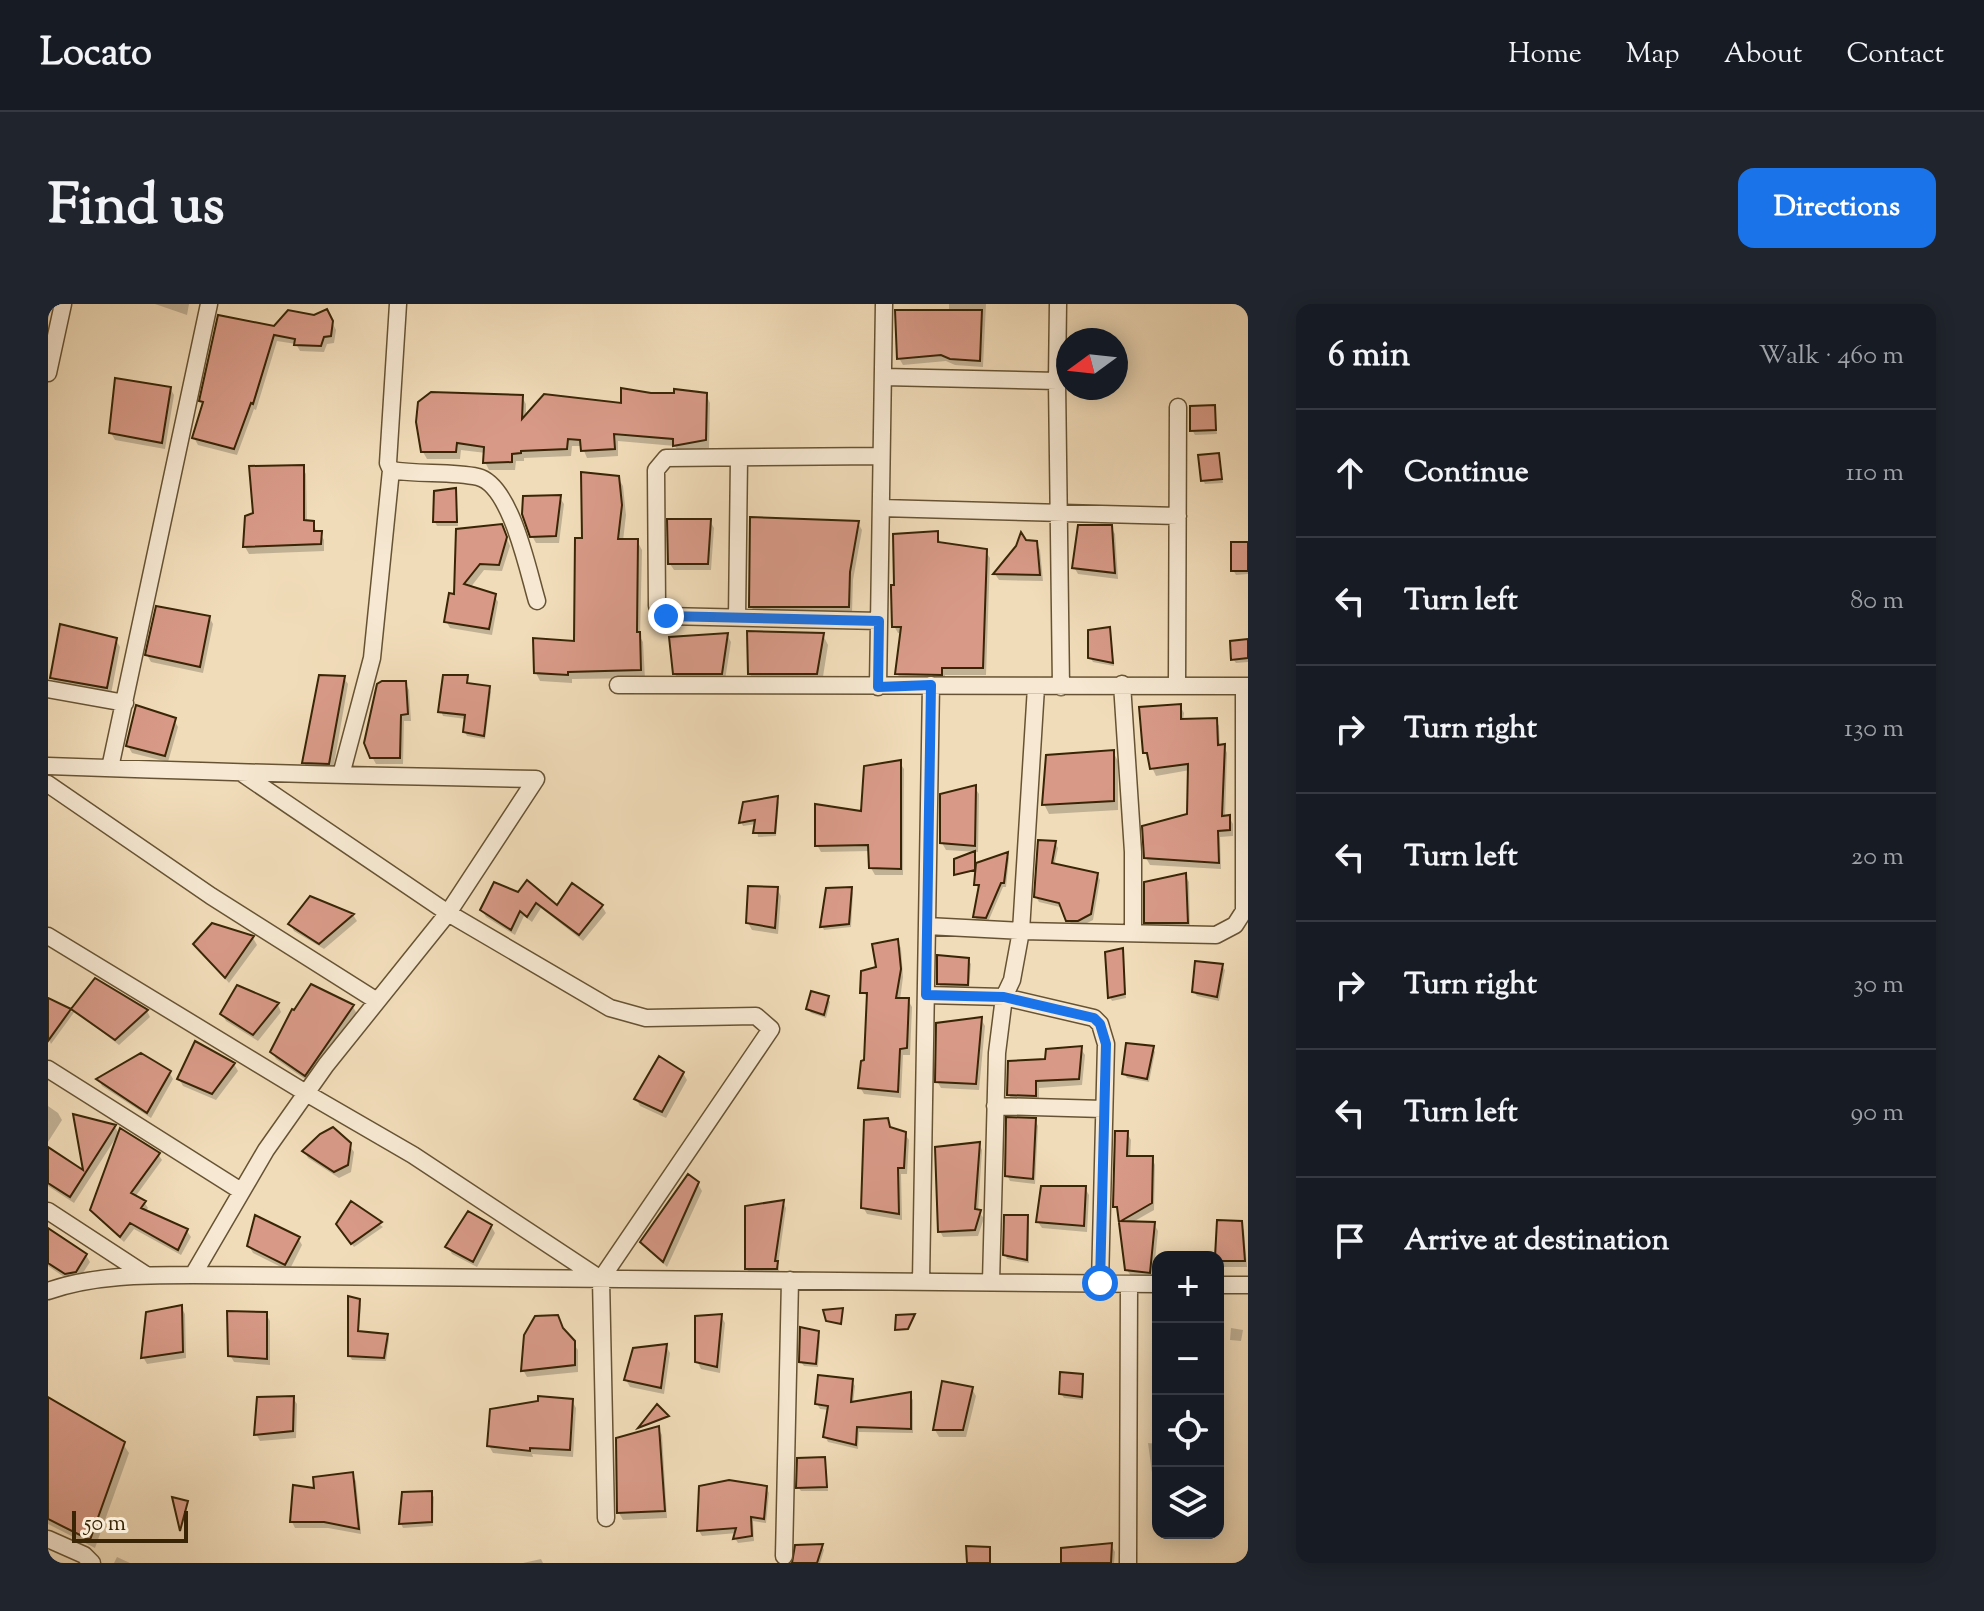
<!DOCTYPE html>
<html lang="en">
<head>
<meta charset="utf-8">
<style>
  body { margin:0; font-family:"Sorts Mill Goudy",serif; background:#20242c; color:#f1f3f6 }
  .controls { position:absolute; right:24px; bottom:24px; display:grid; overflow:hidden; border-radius:16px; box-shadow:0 4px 20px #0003 }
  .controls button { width:72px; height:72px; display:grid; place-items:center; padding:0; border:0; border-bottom:2px solid #363941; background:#171b24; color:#f1f3f6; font:40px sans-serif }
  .compass { position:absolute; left:1008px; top:24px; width:72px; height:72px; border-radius:50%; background:#171b24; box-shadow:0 4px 20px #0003; rotate:255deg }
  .scale { position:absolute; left:24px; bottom:20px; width:116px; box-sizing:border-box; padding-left:8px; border:4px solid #392506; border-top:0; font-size:22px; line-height:28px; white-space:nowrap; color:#392506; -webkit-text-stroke:6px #f6e8d2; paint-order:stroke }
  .stop { position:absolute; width:24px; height:24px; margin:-18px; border:6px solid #1a73e8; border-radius:50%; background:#fff }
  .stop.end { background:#1a73e8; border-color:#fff; box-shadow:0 2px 8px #0008 }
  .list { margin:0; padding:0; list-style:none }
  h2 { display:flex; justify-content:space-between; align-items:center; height:104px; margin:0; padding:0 32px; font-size:34px }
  h2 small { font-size:26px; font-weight:400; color:#9ea1a6 }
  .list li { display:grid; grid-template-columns:52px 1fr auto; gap:24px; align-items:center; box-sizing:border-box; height:128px; padding:0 32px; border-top:2px solid #363941 }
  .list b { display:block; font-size:30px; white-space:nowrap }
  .list em { font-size:26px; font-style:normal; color:#9ea1a6 }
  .icon { flex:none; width:44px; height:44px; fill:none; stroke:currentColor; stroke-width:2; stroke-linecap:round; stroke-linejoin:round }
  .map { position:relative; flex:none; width:1200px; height:1259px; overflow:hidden; border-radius:16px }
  header { display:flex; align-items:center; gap:48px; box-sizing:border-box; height:112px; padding:0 40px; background:#171b24; border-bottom:2px solid #363941 }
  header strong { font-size:38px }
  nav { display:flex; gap:44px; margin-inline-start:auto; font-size:28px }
  .intro { display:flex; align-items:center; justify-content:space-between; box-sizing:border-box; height:192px; padding:0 48px }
  h1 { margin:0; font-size:56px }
  .button { padding:20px 36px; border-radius:16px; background:#1a73e8; color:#fff; font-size:28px; font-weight:700 }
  main { display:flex; gap:48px; padding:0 48px }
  aside { flex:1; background:#171b24; border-radius:16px; box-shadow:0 4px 20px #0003 }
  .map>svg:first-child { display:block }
  .shadow { fill:#0003 }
  .building { fill:#d89a87; stroke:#392506; stroke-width:2 }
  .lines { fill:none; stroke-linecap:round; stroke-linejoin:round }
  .minor-casing { stroke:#675333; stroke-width:19 }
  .minor { stroke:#f6e8d2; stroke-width:16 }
  .route { stroke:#1a73e8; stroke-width:10 }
</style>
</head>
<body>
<header>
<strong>Locato</strong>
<nav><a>Home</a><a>Map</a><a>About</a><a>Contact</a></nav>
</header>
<div class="intro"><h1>Find us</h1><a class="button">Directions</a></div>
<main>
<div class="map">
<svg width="1200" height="1259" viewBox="0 0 1200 1259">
  <rect width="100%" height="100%" fill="#f1dcb9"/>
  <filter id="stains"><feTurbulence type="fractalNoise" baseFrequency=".0025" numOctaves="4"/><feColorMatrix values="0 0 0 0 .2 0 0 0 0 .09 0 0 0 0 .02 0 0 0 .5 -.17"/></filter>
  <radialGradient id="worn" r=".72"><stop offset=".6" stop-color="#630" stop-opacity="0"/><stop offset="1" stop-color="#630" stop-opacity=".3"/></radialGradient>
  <path class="shadow" d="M107,0H141L139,11Z
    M901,0H938L935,63L907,61L898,57L855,61L851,54L901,9Z
    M282,14L288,26L286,39L279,40L276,48L252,47L248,40L229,37L208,106L206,105L189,151L150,141L146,134L156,101L154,97L226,25Z
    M122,84L126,91L117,145L67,136L63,129Z
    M603,91H658L662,99L661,144L631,149L627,142L570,137V152L539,154L534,142H524L523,152L476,154V157H468L467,166H441L437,158L438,149L413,146L412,155H379L375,148L474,93L478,100V114L575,102Z
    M1166,104L1169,130L1147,131L1144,126Z
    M1170,151L1175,179L1157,180L1155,176Z
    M254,163L258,170L259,218H265L269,229H272L276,236V247L201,250L197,243L199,213L208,211Z
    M570,174L575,182L578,211L575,237H589L594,246L592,333L595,338L597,374L524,375V379L492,377L488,369L528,339L536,236Z
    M407,186L410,222H389L387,218Z
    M512,194L516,200L511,239H488L484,232Z
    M662,217L666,224L663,266H626L622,260Z
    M810,219L814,226L805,276L804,309H707L703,302Z
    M1063,223L1067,230L1070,275L1030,270L1026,263Z
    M410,227L457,230L462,242L454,267L436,266L422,284L446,291L450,298L444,331L402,324L398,317L408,293Z
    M889,229L893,241L937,247L942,254L938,371H897V377L853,376L849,369L854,329H850L846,322Z
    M977,238L988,239L992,246L995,277L951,276L947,270Z
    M1200,240V270L1188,271L1185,266Z
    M161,313L165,320L155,369L103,358L99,351Z
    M1061,325L1063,329L1066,362L1045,358L1042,353Z
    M679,331L683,338L677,376H631L626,369Z
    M775,331L780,341L774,379H707L702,370Z
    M68,336L72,343L63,390L8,380L4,373Z
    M1200,337V358L1188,359L1185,355Z
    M419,373L420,381L441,384L443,388L437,435L419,432L417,428L418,415L395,412L393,407Z
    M296,374L300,380L285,466L260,465L256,459Z
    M357,379L361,386L363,417H356L355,460H328L324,453Z
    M1132,402L1136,409L1135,417L1168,416L1171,422L1172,443L1176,442L1179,449L1177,514L1181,513L1185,520V532L1172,533L1173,565L1102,561L1098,554L1141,512L1142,466L1108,472L1097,448Z
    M126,416L130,423L120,458L84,449L80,442Z
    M1065,448L1070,457V506L1001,510L996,500Z
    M852,459L856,465L855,571H827L823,564L822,547L773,548L769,541L815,510Z
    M927,484L931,490L930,548L898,546L894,539Z
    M728,494L731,498L728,532L710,533L708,520L695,522L693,518Z
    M1007,539L1010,544L1006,562L1049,570L1052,576L1045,616L1033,622H1024L1016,604L991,598L988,593Z
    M959,551L961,554L958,583H955L940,618L930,617L927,613L932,585L928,581L929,567L908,570Z
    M1137,571L1141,578L1142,626L1102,625L1098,618Z
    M447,580L510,604L554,602L558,609L535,637L493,604L484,618L476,612L467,631L438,613L434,606Z
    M729,585L733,592L730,630L704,626L700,619Z
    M803,585L805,589L803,623L776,626L774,622Z
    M263,594L305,611L309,617L276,645L246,627L242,620Z
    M165,621L205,634L209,641L181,679L147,640Z
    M849,637L853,644L855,673L852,696H860L864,703L862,751H855L853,794L816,790L812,783L818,758L821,695L815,688Z
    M1074,646L1078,694L1064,697L1062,693Z
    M920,656L923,660L921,685L893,684L891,679Z
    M1174,662L1177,666L1171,697L1149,692L1146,688Z
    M48,676L99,707L102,713L71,741L27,707L3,740L0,733V696L24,708Z
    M189,683L230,701L233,708L210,737L178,717L174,710Z
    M264,683L305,703L309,710L261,778L228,755L224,748Z
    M779,694L782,698L778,714L763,709L760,705Z
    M933,715L937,722L931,786L893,784L889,777Z
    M1105,744L1107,748L1101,778L1079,774L1076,769Z
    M1033,745L1037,751L1034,781L991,784V798H965L961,791L999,757Z
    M186,760L190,767L168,796L135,782L131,775Z
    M121,768L125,775L103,814L54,782L51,776Z
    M635,769L639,776L618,814L592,802L588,795Z
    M0,802L10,809L14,816L0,838Z
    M27,812L67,823L72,831L110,850L114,856L87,893L96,898L100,904L97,908L139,927L143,933L133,951L86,925L76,938L48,912L44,906L69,832L26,899L0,882V846L38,870Z
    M838,816L843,825L856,829L861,836L859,870H853L854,916L819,910L815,903Z
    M987,816L990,822L987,880L962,877L959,871Z
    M1079,829L1083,836L1082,854H1104L1107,861L1106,906L1083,919L1106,920L1110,927L1105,975L1083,972L1079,966L1072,909L1067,902Z
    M931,840L934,846L930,908L936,914L930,932L895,933L892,927Z
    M301,841L306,848L303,868L291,874L260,854L256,847Z
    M650,880L654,887L619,963L594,938Z
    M1037,884L1041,891L1039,928L994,924L990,918Z
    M735,898L738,904L730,961L732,971H702L699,965Z
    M303,900L335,923L306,943L292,925Z
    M979,913L981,917V959L959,955L957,950Z
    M1192,919L1196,926L1199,963H1173L1169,953Z
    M443,922L447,929L429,963L404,950L400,943Z
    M0,930L38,951L42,958L31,975L22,977L0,962Z
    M250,934L254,941L241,967L205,949L201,942Z
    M311,997L313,1001L311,1029L339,1031L341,1035L338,1057L304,1056L302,1052Z
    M133,1003L137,1010L138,1054L99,1060L95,1053Z
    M218,1010L222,1017V1061L186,1058L182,1051Z
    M673,1012L677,1019L672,1069L653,1065L649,1057Z
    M1183,1024L1195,1026L1193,1037L1182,1036Z
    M517,1028L530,1046V1068L479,1073L475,1066Z
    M770,1029L772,1033L770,1063L756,1062L753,1058Z
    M618,1042L622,1049L616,1090L582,1083L578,1076Z
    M1033,1072L1036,1076L1035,1096L1016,1094L1013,1089Z
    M804,1077L807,1082L805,1100L862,1091L865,1096V1129L811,1128L810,1145L780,1138L777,1132L781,1106L772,1105L769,1100Z
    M924,1085L928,1092L918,1133H891L887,1126Z
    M245,1094L249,1100L248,1134L212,1137L208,1130Z
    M0,1095L75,1140L81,1149L47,1244L0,1220Z
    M524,1097L528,1104L525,1153L484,1150L485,1153L445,1149L441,1142Z
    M610,1124L614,1131L619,1214L575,1216L571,1209Z
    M1100,1139L1110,1140V1183L1105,1176Z
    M776,1155L780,1187H753L750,1183Z
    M304,1171L308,1177L313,1230L280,1224H247L244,1218L268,1187Z
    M718,1184L721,1189L718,1219L705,1217L706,1237L690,1239L687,1234L689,1229L654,1232L651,1227Z
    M383,1189L386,1193L385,1222L355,1224L353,1220Z
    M1063,1241L1067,1248L1066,1259H1015Z
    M774,1242L776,1246L772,1259H746Z
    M69,1253L82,1259H66Z
    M493,1255L495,1259H475Z"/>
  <path class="building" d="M279,5L285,17L283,32L276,33L273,42L246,41L247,35L226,31L205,100L203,99L186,145L144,134L155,98L151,97L170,11L226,22L240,6L266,11Z
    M847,6H934L932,57L902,55L893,51L849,55Z
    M67,74L123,83L114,139L61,129Z
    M573,84L603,89H626V85L659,89L658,136L625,142V135L566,130L567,145L533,147L532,136L520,135L519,145L473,147V149L464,150V158L435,159L436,143L409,139L408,148H373L368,118L370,98L383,88L475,91L474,115L496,90L573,99Z
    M1167,101L1168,126L1142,127V102Z
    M1171,149L1174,175L1153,177L1150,151Z
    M256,161V216L266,217V227H274L273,240L195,243L197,212L205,209L201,162Z
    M533,168L571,172L574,201L570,235H590L589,328H592L593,366L520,368V371L486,369L485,334L526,337L527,234H534Z
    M408,184L409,218H385L386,187Z
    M513,191L508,232L482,233L474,210L475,192Z
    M702,213L811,217L802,268L801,303H701Z
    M619,215H663L660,260H620Z
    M454,220L459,233L451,261L432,260L416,280L448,290L441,325L396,318L401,289L406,290L408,225Z
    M1030,221H1064L1067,269L1024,264Z
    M890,227V238L939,245L935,364H894V371L847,370L853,323H844L843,285V281H846L845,230Z
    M973,228L978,236L989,237L992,271L945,270L968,242Z
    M1183,238H1200V267H1183Z
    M108,302L162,312L152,363L97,351Z
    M12,320L69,334L59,384L2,374Z
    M1062,323L1065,359L1040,354V326Z
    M699,327L776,329L769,370H700Z
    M680,329L674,370H625L621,333Z
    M1200,335V354L1183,356L1182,337Z
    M271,371L297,372L281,460L254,459Z
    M395,371H420L419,379L442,382L436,432L415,428L417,411L390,408Z
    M334,377H358L360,410L353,411L352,454H322L316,439L329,380Z
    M1133,400V415L1169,414L1170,441L1177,440L1174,512L1182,511V526L1170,527L1171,559L1096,554L1094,522L1139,510L1140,460L1102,465L1099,449H1095L1091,403Z
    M88,401L128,414L117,452L78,442Z
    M1066,446V497L994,501L998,451Z
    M853,456V565L821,564L820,541L767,542V500L813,507L816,462Z
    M928,481L927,542L892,539V490Z
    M730,492L727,529H705L707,516L691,519L695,498Z
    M990,536L1008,537L1004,559L1050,569L1043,610L1030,617H1018L1011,599L986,593Z
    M927,547V566L906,571V555Z
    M960,548L956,579H953L938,614L925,613L931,581H926L928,559Z
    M1138,569L1140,619H1096V578Z
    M479,576L509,601L524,579L555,601L531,631L488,599L479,613L472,607L463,626L432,606L446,578L470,588Z
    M700,582L730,583L727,624L698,619Z
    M804,583L801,620L772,623L778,584Z
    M262,592L306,610L271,640L240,620Z
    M164,619L206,632L177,674L145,640Z
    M850,635L853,665L848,694H861L859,744L852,745L850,788L810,784L813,757L816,756L819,689H812L813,667L828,663L824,640Z
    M1075,644L1077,690L1060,694L1057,648Z
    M889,651L921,654L920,681L889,680Z
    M1147,657L1175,660L1169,693L1144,688Z
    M47,674L100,706L67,736L23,705Z
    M263,680L306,701L257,772L222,748L244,705L246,706Z
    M189,681L231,699L205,731L172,710Z
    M763,687L781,692L776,711L758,705Z
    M0,694L23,705L0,737Z
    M934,713L928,780L887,778L888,719Z
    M147,737L187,759L164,790L129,775Z
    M1078,739L1106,742L1099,775L1074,770Z
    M1034,742L1031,775L988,777V792L959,791L960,757L997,755L998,745Z
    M93,749L123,767L99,809L48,775Z
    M611,752L636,768L614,808L586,795Z
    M25,810L68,821L22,893L0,879V843L35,866Z
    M958,813L988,814L985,875L957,872Z
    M840,814L842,823L858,828L856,864H850L851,910L813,904L816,816Z
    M285,823L303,839L300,861L286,868L254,847L272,830Z
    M72,824L112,849L83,889L98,897L93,904L140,925L130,946L82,919L72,933L42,906Z
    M1067,827H1080L1079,852H1105L1104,899L1073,917L1107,918L1102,969L1077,966L1069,903H1065Z
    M932,838L927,905L933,906L927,926L890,928L887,843Z
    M640,870L651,878L615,958L592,938Z
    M993,882H1038L1036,922L988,918Z
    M736,896L727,957H730L729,965H697V902Z
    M303,897L334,918L303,940L288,920Z
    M420,907L444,921L425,958L397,943Z
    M207,911L252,933L237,961L199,942Z
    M956,911H980L979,956L955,951Z
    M1169,916L1194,917L1197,957H1170V953H1167Z
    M0,924L39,950L28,968L17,970L0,959Z
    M300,992L312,995L310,1027L340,1030L336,1054L300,1052Z
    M134,1001L135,1048L93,1054L98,1008Z
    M795,1004L793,1020L778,1017L775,1006Z
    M179,1007L219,1008V1055L180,1052Z
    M674,1010L669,1063L647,1058V1012Z
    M867,1010L860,1025L847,1026L848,1011Z
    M510,1011L515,1024L527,1037V1061L473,1067L476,1031L487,1012Z
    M752,1023L771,1027L768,1060L751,1058Z
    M619,1040L613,1084L576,1076L585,1044Z
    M1012,1068L1035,1070L1034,1093L1011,1090Z
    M770,1071L805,1075L803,1098L863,1088V1125L809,1123L808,1141L775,1133L780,1102L767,1100Z
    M894,1077L925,1083L915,1126H885Z
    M246,1092L245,1127L206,1131L209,1093Z
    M490,1092L525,1095L522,1146L482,1144V1147L439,1142L442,1105L490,1097Z
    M0,1093L77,1138L42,1236L0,1215Z
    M609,1100L621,1112L590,1124Z
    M611,1122L617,1207L569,1209L568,1134Z
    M777,1153L779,1183L748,1184L749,1154Z
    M305,1168L311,1225L276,1218H242L245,1181L266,1184L265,1173Z
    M681,1176L719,1182L716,1215L703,1213L704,1232L685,1235L688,1224L649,1227L651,1182Z
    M384,1187V1218L351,1220L354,1188Z
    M124,1193L140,1197L132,1227Z
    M1064,1239L1063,1259H1013V1244Z
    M775,1240L769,1259H744L747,1241Z
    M918,1242L942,1243V1259H919Z"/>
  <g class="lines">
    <defs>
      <path id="minor" d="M350,0L340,159L343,166C371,171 402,167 430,173C463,181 480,267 489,297
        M1010,0L1009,77L1013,383
        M0,69L15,0
        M836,73L1009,77
        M833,204L1130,212
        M689,314L691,154
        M831,317L618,312L609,302L608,166L618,154L833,152
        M1074,380L1085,548V629
        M570,381L1200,382
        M1129,381L1130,103
        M830,383L836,0
        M0,385L77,399
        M0,462C163,468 325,472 488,475
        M62,464L161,0
        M195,470L400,609L562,704L598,714L708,712L723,725L553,975L558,1214
        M293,471L324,354L343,166
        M0,480L163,592L329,697
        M879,622L973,627L1168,631L1187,621L1196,607V382
        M0,632L258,789L365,851L551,974
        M878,691L956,693L1046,714L1052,720L1058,740L1052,979
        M0,765L193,887
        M947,802L1055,805
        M0,907L98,971
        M145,971L218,846L278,761L400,609L488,475
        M873,978L883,381
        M943,978L949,749L956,693L964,676L973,627L988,383
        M1170,981H1200
        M0,987C45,971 97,971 145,971L1110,980
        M0,1235L36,1251L44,1259
        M736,1252L742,976
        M1080,1259L1081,980"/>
    </defs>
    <use href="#minor" class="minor-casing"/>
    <use href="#minor" class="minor"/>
  </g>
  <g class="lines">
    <path class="route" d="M618,312L831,317L830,383L883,381L878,691L956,693L1046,714L1052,720L1058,740L1052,979"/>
  </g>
  <rect width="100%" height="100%" filter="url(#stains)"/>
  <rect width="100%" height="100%" fill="url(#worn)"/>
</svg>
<div class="controls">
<button>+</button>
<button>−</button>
<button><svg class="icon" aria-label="locate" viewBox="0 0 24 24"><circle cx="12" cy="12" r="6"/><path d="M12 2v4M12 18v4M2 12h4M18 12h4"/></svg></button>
<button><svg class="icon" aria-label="layers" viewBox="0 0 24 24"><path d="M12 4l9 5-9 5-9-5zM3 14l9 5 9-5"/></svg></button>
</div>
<svg class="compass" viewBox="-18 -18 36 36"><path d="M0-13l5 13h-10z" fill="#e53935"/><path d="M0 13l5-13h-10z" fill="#9ea1a6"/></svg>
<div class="scale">50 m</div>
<div class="stop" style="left:1052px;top:979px"></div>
<div class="stop end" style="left:618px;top:312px"></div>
</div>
<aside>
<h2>6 min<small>Walk · 460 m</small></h2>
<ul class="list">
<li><svg class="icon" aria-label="ahead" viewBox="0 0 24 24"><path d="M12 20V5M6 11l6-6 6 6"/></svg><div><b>Continue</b></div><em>110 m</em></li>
<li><svg class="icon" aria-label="left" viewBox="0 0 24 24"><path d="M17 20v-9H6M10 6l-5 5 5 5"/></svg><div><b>Turn left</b></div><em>80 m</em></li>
<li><svg class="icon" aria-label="right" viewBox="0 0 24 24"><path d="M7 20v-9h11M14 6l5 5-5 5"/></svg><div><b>Turn right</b></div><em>130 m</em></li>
<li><svg class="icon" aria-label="left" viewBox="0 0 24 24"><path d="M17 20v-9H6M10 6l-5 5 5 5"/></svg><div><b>Turn left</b></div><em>20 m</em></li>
<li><svg class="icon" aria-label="right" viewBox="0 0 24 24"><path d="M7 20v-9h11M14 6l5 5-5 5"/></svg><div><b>Turn right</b></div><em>30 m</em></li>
<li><svg class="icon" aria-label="left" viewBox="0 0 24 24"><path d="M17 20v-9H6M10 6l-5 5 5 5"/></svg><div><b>Turn left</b></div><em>90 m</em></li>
<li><svg class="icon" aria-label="arrive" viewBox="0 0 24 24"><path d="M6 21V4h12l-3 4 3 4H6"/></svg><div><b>Arrive at destination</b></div></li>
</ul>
</aside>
</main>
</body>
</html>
